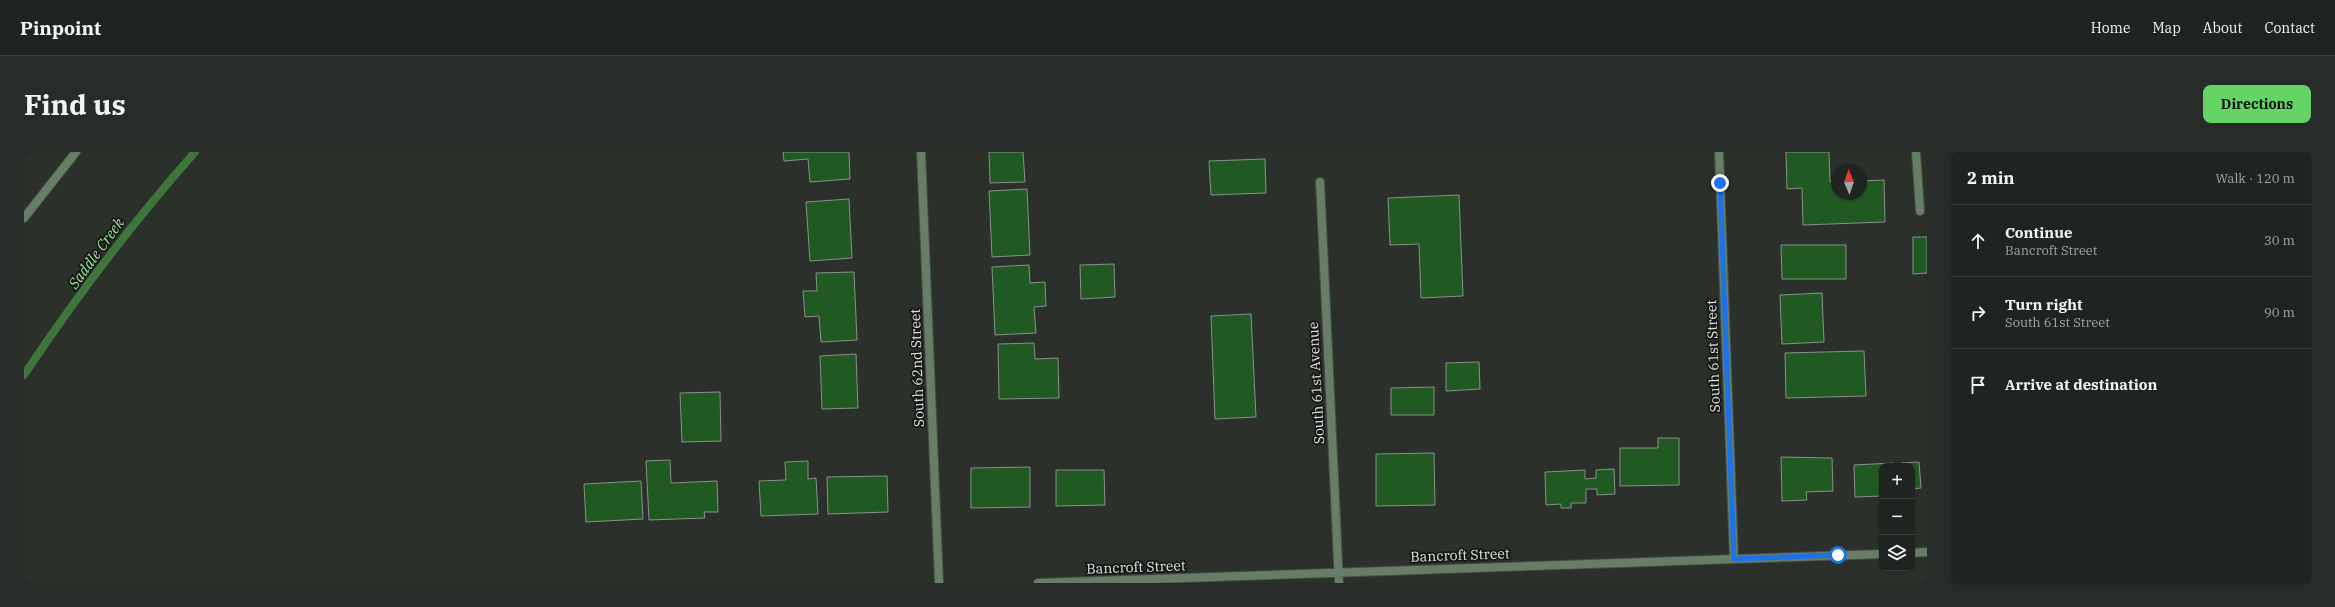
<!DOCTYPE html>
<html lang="en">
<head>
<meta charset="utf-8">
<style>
  body { margin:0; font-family:"IBM Plex Serif",serif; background:#282c29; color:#f1f3f6 }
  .controls { position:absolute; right:12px; bottom:12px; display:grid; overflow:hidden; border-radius:8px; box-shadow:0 1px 3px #0004 }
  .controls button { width:36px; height:36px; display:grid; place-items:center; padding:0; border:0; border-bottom:1px solid #3d413e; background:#202420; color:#f1f3f6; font:20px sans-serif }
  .compass { position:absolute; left:1807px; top:12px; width:36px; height:36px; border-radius:50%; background:#202420; box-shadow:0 1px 3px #0004; rotate:358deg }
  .stop { position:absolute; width:12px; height:12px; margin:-9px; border:3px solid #1a73e8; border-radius:50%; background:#fff }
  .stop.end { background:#1a73e8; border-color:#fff; box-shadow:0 1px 4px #0008 }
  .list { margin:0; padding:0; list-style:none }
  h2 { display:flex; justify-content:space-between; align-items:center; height:52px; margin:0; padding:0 16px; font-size:17px }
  h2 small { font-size:13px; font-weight:400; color:#a2a4a5 }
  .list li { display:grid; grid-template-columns:26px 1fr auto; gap:12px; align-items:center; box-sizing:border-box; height:72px; padding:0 16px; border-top:1px solid #3d413e }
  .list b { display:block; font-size:15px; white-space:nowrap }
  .list p { margin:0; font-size:13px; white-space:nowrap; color:#a2a4a5 }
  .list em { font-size:13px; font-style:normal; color:#a2a4a5 }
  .icon { flex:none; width:22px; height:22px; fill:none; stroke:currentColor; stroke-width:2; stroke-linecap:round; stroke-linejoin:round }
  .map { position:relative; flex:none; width:1903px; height:431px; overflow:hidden; border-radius:8px }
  header { display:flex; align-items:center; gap:24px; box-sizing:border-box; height:56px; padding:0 20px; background:#202420; border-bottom:1px solid #3d413e }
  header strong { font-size:19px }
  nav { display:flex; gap:22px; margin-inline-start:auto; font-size:14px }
  .intro { display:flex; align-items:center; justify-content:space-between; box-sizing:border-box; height:96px; padding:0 24px }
  h1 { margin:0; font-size:28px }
  .button { padding:10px 18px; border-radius:8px; background:#65d467; color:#111; font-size:14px; font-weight:700 }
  main { display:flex; gap:24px; padding:0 24px }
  aside { flex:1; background:#202420; border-radius:8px; box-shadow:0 1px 3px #0004 }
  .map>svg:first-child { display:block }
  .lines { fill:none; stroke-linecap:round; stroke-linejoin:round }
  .stream { stroke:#3d753d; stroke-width:8 }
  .building { fill:#205922; stroke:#8a908a }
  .lane-casing { stroke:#484c48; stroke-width:10 }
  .street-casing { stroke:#484c48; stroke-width:10 }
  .lane { stroke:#667e65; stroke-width:8 }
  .street { stroke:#667e65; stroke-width:8 }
  .route { stroke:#1a73e8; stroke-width:5 }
  .labels { text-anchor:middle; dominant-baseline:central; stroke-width:3.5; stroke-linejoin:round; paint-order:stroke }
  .street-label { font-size:14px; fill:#dfe2df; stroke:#151715 }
  .water-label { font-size:15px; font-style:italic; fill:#99e897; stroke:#151715 }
</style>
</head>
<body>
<header>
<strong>Pinpoint</strong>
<nav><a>Home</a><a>Map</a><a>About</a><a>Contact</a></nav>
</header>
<div class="intro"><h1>Find us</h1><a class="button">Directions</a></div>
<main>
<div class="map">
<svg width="1903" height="431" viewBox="0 0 1903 431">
  <rect width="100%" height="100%" fill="#2b302b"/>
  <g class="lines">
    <path class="stream" d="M0,223C52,145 109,70 171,0"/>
  </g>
  <path class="building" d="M759,0H825L826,27L786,30L784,7L760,9Z
    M965,0H999L1001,30L966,31Z
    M1762,0H1805L1806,30H1813V42H1837V29L1860,28L1861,70L1779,73L1778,36L1763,37Z
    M1241,7L1242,41L1187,43L1185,9Z
    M1003,37L1006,103L968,105L965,39Z
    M1435,43L1439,144L1397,146L1395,92L1366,93L1364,46Z
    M825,47L828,106L786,109L782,50Z
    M1889,85H1903V121L1889,122Z
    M1757,93H1822V127H1758Z
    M1090,112L1091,145L1057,147L1056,113Z
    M1005,113L1006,131L1021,130L1022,154L1010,155L1012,181L971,183L968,115Z
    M830,120L833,188L797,190L795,164L781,165L779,139H793L792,121Z
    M1798,141L1800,190L1758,192L1756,143Z
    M1227,162L1232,265L1191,267L1187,164Z
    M1010,191L1011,207L1034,206L1035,246L975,247L974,192Z
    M1840,199L1842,244L1762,246L1761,201Z
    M832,202L834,256L798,257L796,204Z
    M1455,210L1456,237L1422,239V211Z
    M1410,235V263H1367V236Z
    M696,240L697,289L658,290L656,241Z
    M1634,286H1655V333L1596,334V296H1634Z
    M1410,301L1411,353L1352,354V302Z
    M1757,305L1808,306L1809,339L1782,340L1783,348L1758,349Z
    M646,308L647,331L693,329L694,360H680L681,366L625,368L622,309Z
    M784,309V327L792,326L794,362L737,364L735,329L762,328L761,310Z
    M1895,310L1897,336L1888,337V314H1877V311Z
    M1869,311V314H1858V344L1831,345L1830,313Z
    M1006,315V355L947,356V316Z
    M1590,317L1591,342L1573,343V337H1562V351H1547V356H1537V352L1522,353L1521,320L1561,318V327L1572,326V318Z
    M1032,318H1080L1081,353L1032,354Z
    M863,324L864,360L804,362L803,325Z
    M617,329L619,367L562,370L560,332Z"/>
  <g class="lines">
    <defs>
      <path id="lane" d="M1892,0L1896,59
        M0,66L52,0"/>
      <path id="street" d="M897,0L915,431
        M1695,0L1710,407
        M1296,30L1315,431
        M1888,401L1903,400
        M1014,431L1858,402"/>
    </defs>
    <use href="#lane" class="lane-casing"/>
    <use href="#street" class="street-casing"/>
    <use href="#lane" class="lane"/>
    <use href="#street" class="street"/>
  </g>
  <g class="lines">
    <path class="route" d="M1696,31L1710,407L1814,403"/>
  </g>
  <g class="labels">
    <g class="street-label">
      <text transform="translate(1689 204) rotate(-92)">South 61st Street</text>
      <text transform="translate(893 216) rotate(-92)">South 62nd Street</text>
      <text transform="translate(1292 231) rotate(-93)">South 61st Avenue</text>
      <text transform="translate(1436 403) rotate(-2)">Bancroft Street</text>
      <text transform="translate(1112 415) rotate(-2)">Bancroft Street</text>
    </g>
    <g class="water-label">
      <text transform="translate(72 101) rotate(-54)">Saddle Creek</text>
    </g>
  </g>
</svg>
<div class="controls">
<button>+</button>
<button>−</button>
<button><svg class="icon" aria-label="layers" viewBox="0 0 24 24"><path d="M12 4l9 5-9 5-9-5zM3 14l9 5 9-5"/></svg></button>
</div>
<svg class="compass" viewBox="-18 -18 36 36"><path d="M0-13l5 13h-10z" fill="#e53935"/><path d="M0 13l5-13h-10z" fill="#a2a4a5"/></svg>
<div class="stop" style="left:1814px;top:403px"></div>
<div class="stop end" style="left:1696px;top:31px"></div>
</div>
<aside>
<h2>2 min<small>Walk · 120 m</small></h2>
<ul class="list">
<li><svg class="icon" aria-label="ahead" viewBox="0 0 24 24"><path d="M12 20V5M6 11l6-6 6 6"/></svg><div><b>Continue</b><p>Bancroft Street</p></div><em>30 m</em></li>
<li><svg class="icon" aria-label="right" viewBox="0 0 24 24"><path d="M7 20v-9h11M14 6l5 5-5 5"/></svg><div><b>Turn right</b><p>South 61st Street</p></div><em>90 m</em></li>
<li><svg class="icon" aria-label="arrive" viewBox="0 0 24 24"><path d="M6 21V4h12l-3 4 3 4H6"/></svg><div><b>Arrive at destination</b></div></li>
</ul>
</aside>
</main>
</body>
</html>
